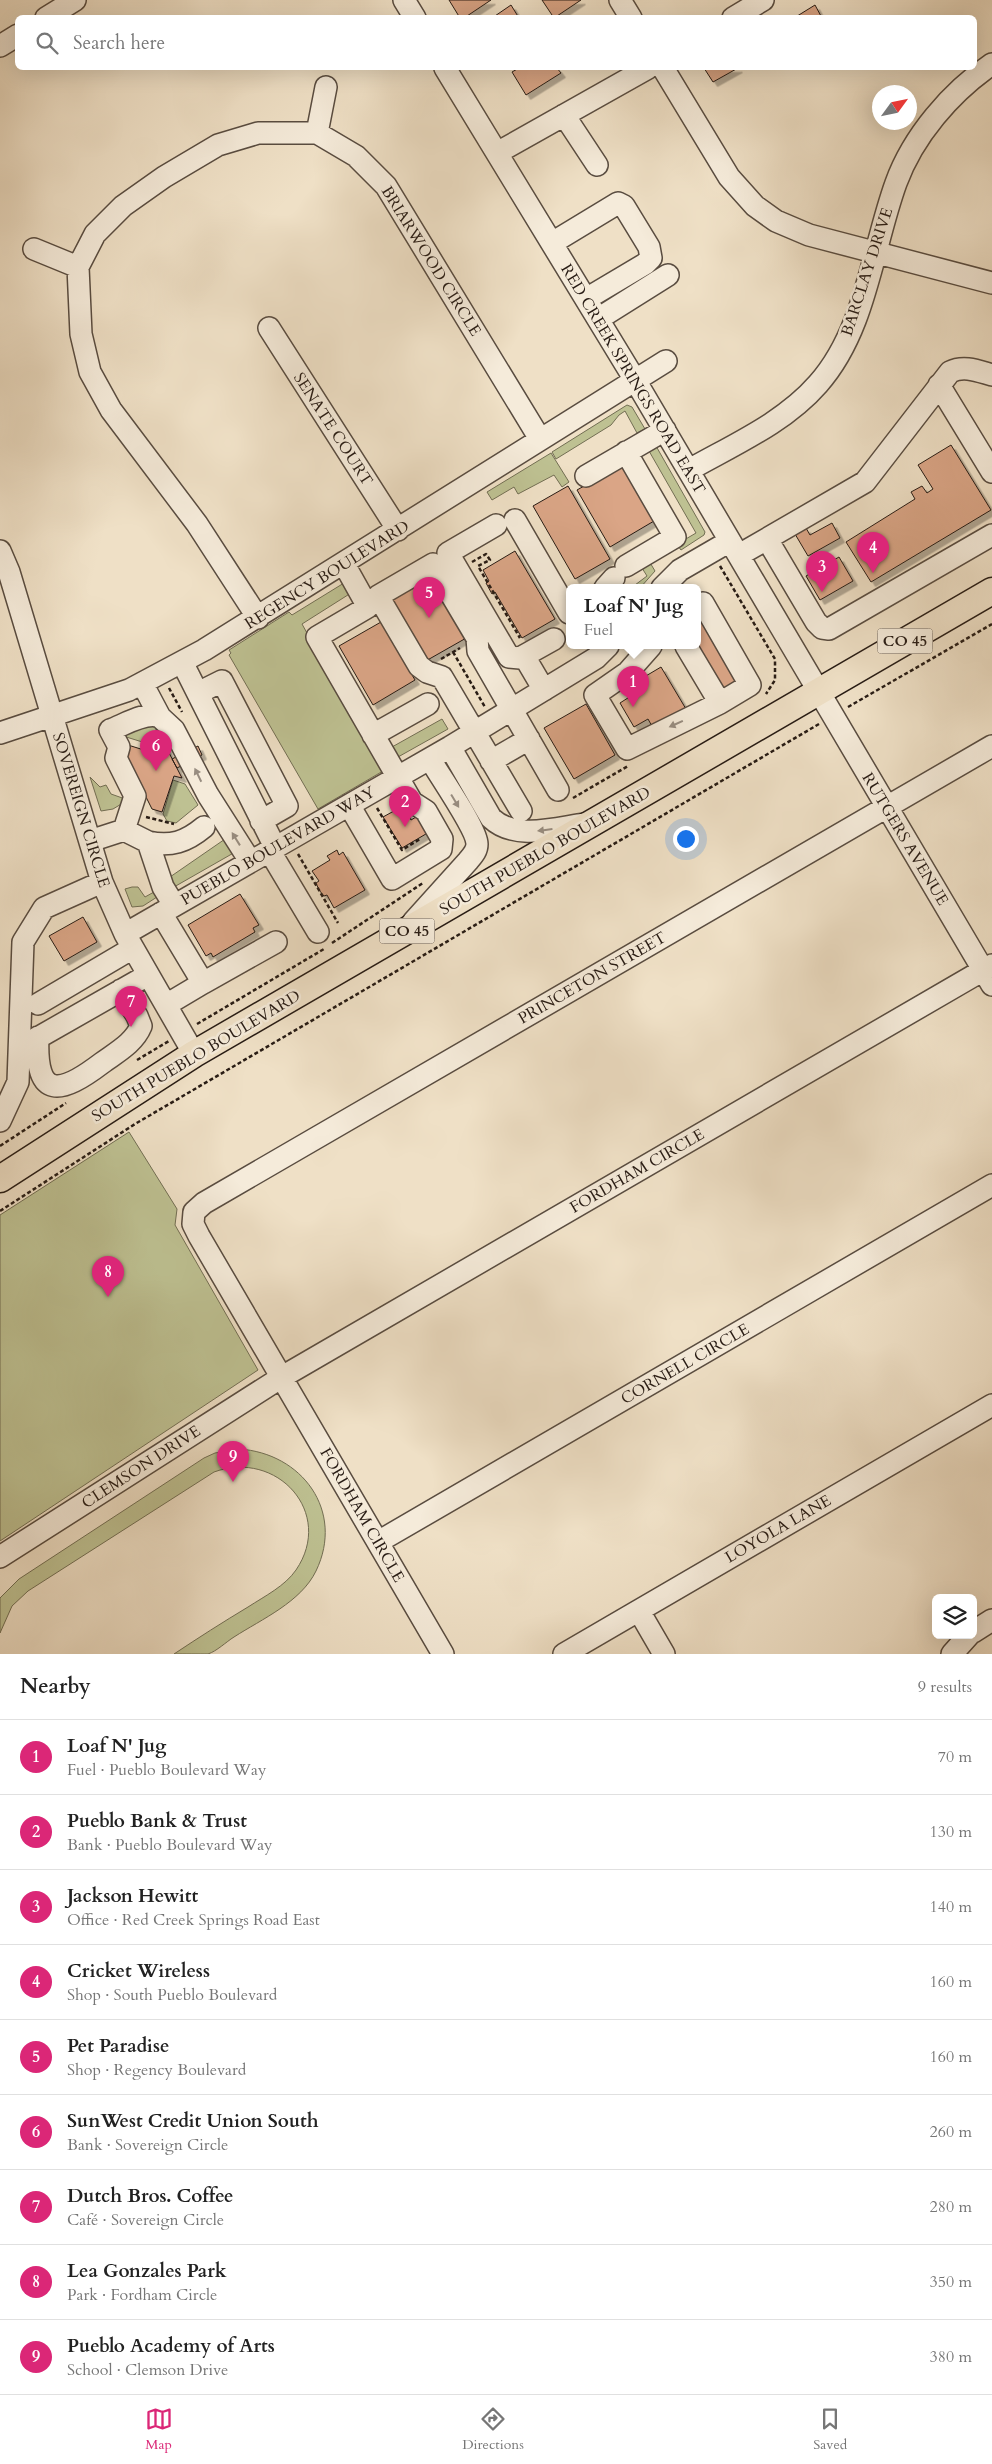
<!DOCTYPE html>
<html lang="en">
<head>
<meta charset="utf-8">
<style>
  body { margin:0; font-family:Cardo,serif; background:#f6f6f6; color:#222 }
  .controls { position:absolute; right:15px; bottom:15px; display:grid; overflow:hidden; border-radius:8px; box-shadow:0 5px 20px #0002 }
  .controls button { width:45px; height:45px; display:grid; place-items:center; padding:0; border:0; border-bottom:1px solid #e0e0e0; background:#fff; color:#222; font:25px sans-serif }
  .compass { position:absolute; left:872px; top:85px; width:45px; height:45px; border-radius:50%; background:#fff; box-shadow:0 5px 20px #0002; rotate:57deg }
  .you { position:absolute; left:685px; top:838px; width:18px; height:18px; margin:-12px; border:4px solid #fff; border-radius:50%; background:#1a73e8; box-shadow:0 0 0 8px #1a73e833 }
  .badge { display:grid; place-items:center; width:32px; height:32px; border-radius:50%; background:#db2777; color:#fff; font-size:16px; font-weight:700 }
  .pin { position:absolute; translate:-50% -41px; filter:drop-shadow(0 1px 2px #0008) }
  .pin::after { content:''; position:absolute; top:26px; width:18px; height:15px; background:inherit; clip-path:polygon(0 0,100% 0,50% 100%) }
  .popup { position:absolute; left:566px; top:584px; width:135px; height:65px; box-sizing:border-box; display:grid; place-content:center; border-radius:8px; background:#fff; filter:drop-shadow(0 1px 4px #0005); font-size:16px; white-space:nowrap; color:#767676 }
  .popup b { font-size:19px; color:#222 }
  .popup::after { content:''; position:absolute; left:50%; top:100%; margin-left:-10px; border:10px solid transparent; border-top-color:#fff }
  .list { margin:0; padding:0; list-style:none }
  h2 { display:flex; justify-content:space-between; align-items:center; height:65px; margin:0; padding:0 20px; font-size:21px }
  h2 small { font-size:16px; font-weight:400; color:#767676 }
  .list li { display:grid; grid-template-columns:32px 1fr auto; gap:15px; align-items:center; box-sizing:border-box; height:75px; padding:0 20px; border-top:1px solid #e0e0e0 }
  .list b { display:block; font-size:19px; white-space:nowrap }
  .list p { margin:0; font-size:16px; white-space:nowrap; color:#767676 }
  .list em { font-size:16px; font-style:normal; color:#767676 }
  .icon { flex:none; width:28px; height:28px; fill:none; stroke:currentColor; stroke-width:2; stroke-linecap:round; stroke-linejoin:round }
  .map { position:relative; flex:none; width:992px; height:1654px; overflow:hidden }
  .search { position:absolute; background:#fff; box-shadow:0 5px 20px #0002; left:15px; right:15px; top:15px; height:55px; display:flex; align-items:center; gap:12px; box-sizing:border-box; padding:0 18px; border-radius:8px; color:#767676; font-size:19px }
  .sheet { height:740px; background:#fff }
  nav { display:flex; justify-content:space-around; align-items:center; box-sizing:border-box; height:70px; border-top:1px solid #e0e0e0; background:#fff; font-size:14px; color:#767676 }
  nav a { display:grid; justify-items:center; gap:2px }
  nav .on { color:#db2777 }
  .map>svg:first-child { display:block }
  .green { fill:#bec192; stroke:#726e53 }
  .building { fill:#daa586; stroke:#271b14; filter:url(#shadow) }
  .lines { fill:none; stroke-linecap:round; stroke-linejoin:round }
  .minor-casing { stroke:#594c40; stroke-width:24 }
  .major-casing { stroke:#271b14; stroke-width:29 }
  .path { stroke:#271b14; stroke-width:2.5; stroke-dasharray:4 2.5; stroke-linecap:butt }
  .minor { stroke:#f5ebda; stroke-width:21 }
  .major { stroke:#efe0c6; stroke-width:26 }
  .oneway { fill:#988d81 }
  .labels { text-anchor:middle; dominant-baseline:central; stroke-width:5; stroke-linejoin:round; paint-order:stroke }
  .shield { fill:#f5ebda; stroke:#65594f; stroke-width:1 }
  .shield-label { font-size:15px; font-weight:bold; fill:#271b14 }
  .street-label { font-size:16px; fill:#271b14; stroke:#f5ebda }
</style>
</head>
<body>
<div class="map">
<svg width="992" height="1654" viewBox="0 0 992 1654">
  <defs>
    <filter id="shadow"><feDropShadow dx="4.5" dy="4.5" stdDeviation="0" flood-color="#0004"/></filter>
  </defs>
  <rect width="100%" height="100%" fill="#efe0c6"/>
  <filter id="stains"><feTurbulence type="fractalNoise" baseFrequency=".004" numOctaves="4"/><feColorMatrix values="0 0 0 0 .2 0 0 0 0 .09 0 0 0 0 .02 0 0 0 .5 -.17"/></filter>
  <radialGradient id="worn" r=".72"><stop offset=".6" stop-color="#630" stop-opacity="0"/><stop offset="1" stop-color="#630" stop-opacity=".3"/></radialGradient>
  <path class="green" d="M627,405L632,407L645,429L637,433L625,411L619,415L611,425L556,459L552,452Z
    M656,446L705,532L704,535L681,550L678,546L679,543L696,533L649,451Z
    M551,453L569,482L562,487L554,475L518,494L514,487L492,500L487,492Z
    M649,561L655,571L640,588H631L647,576L642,568Z
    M344,583L351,593L302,624L383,771L318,809L229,655L231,653L229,650L289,612L292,615Z
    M442,719L448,729L398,757L392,747Z
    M151,723L154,725L165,749L123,736L122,734Z
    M90,777L100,787L106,785L111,794L128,800L113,809L101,811Z
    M173,780L185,784L198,805L176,823L167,821L163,814Z
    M228,837L237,851L174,887L170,877Z
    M132,887H138L145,897L154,892L157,897L143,906L132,907L125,889Z
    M129,1132L177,1209L175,1225L258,1370L0,1541V1215Z
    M239,1449C302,1453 345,1511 316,1571C301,1602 262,1619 234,1637C226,1642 217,1651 208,1654C199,1654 184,1654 174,1654C198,1638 223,1622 248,1607C265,1596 285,1586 296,1570C335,1513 277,1449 214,1472L28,1591L12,1606L0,1633V1598L19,1579L204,1458L215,1453Z"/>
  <path class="building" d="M449,0H491L464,18H460Z
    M542,0H581L554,18Z
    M511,5L519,18H492Z
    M815,5L822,18H794Z
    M519,68H557L561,73L526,95L512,72Z
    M704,68H738L713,82Z
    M951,445L991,510L871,582L846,542L915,499L911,492L922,486L927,493L933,489L918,465Z
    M621,465L654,521L610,547L577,490Z
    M568,486L610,559L575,579L533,506Z
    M832,523L840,538L808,556L795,534L806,528L810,535Z
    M515,551L555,619L522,638L495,592L492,594L486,583L489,581L483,570Z
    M839,557L853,581L820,600L806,576Z
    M433,576L468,637L424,662L389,601Z
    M704,613L745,684L725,695L697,645V617Z
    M381,622L415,680L373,705L339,646Z
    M661,667L686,709L653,728L648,719L634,727L620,703L634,694L629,686Z
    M586,704L615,755L574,779L544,728Z
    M128,745L163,756L166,747L182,778L174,776L162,812L152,809L125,755Z
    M198,746L202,755L177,768L172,759Z
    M403,806L411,820L421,814L431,831L402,848L383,817Z
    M337,850L339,855L343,852L365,890L334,908L327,895L324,896L319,890L316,883L319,881L312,871L330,860L327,856Z
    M240,894L259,925L253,928L255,932L213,957L211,953L206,956L188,925Z
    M83,917L97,942L64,961L49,936Z"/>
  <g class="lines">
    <defs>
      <path id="minor" d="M404,0L415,18
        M620,0L631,18
        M46,18L75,0
        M733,18L763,0
        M0,46L18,35
        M445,68L635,380L992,985
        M663,68L729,177L755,206L776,221L809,235L992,283
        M564,115L597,165
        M317,133L326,87
        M497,153L648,68
        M552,243L618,203L624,206L649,247L651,258L645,264L586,299
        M34,249L78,267
        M598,319L668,275
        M269,328L398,530
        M939,385L992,472
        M689,470C733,445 784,423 818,384C866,330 872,249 896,183C913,136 951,92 992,64
        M586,476L665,430
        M515,520L569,613
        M496,525L448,553L509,657L520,658L554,639
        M767,539L816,622L822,628L829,629L992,535
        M0,551L9,572L102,882L125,934L194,1054
        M739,555L865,482L950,372C964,365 978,371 992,375
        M344,564L368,607L317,637L412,802L426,811L442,839L441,849L392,879L349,805
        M626,566L675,537L626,452
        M605,588L614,578
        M662,588L680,570L730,541
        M258,618L197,524L111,410L90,372L81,334L78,267L95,234L123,206L164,177L218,145L258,133H317L356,156L386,186L540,439
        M651,646L628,672L595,695L627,749L720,703
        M686,646L720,703L750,685L703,603L697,607
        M524,656L544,690
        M182,662L275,847
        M142,683L160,717L174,730L208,795L250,861
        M198,693L222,681L287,806L261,821
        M0,733L129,690L204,650L666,361
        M373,735L428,704
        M450,747L491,818C515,841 556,828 585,824
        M491,761L529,739
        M521,811L442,677L427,672L419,666L378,596L433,564L477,638L478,651L558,790
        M124,830L148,842L163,887L174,905
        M90,841L124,830L135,796L116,758L119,747L110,730C124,725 146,711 160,717
        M148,842C171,847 186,842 204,827
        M269,850L318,932
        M161,913L203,983L166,1005
        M413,922L468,861C473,855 477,851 477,844C477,829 439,775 430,759
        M125,934L450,747L596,658L608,646
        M203,983L276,942
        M38,1004L133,948
        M38,1037C35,1101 61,1094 102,1063C117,1052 134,1043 141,1026L137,1016L121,990
        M27,1044L148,975
        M0,1121L18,1082L23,942L44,908L102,882
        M378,1542L992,1185
        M0,1557L282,1377L992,965
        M639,1611L664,1654
        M973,1632L992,1620
        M443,1654L199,1236L193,1224L194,1212L204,1203L992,746
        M564,1654L992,1405
        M952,1654L969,1635"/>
      <path id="major" d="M0,1179L194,1054L992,591"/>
    </defs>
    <use href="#minor" class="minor-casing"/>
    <use href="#major" class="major-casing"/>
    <path class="path" d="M472,562L486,554L490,560L478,566L520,638
      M720,566L775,659V680L766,694
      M453,652L485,707
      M441,659L460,648
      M169,688L182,712
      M848,707L992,624
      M573,798L628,766
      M377,808L402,850L420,839
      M146,817L174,824
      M298,854L338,923
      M332,943L423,883
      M197,1024L324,949
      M137,1060L169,1041
      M0,1146L66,1103
      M0,1211L135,1124L819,724"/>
    <use href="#minor" class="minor"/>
    <use href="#major" class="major"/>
  </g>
  <defs><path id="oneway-solid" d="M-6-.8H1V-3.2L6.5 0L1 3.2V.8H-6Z" transform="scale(1.25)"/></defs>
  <g class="oneway">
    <use href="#oneway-solid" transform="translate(676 724) rotate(156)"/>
    <use href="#oneway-solid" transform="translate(198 775) rotate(-116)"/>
    <use href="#oneway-solid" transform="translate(455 801) rotate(59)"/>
    <use href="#oneway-solid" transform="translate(545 830) rotate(173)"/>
    <use href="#oneway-solid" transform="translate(236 839) rotate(-122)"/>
  </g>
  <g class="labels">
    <g class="shield">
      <rect x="877.5" y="628.5" width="55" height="25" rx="4"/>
      <rect x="379.5" y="918.5" width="55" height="25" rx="4"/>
    </g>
    <g class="shield-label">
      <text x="905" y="641">CO 45</text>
      <text x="407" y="931">CO 45</text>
    </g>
    <g class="street-label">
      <text transform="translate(431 261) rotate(58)">BRIARWOOD CIRCLE</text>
      <text transform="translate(867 272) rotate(-72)">BARCLAY DRIVE</text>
      <text transform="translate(633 379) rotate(59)">RED CREEK SPRINGS ROAD EAST</text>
      <text transform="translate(333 429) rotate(57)">SENATE COURT</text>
      <text transform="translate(327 575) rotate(-32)">REGENCY BOULEVARD</text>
      <text transform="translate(81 810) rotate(73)">SOVEREIGN CIRCLE</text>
      <text transform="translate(905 839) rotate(59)">RUTGERS AVENUE</text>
      <text transform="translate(278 846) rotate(-30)">PUEBLO BOULEVARD WAY</text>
      <text transform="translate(545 851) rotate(-30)">SOUTH PUEBLO BOULEVARD</text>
      <text transform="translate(592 978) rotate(-30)">PRINCETON STREET</text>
      <text transform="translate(196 1056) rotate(-31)">SOUTH PUEBLO BOULEVARD</text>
      <text transform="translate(637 1171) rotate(-30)">FORDHAM CIRCLE</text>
      <text transform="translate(685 1364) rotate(-30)">CORNELL CIRCLE</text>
      <text transform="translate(141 1467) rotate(-33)">CLEMSON DRIVE</text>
      <text transform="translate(362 1515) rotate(60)">FORDHAM CIRCLE</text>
      <text transform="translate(778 1529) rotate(-30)">LOYOLA LANE</text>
    </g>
  </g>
  <rect width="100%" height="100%" filter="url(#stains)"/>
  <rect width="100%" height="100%" fill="url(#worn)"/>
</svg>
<div class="controls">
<button><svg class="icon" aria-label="layers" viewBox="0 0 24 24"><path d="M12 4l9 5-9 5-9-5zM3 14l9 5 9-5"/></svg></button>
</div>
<svg class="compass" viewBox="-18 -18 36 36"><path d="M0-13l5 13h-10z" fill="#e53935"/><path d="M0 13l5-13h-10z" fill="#767676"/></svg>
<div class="you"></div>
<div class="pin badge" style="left:633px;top:707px">1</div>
<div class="popup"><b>Loaf N' Jug</b>Fuel</div>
<div class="pin badge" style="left:405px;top:827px">2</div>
<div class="pin badge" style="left:822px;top:592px">3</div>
<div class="pin badge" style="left:873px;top:573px">4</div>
<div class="pin badge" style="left:429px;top:618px">5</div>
<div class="pin badge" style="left:156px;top:771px">6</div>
<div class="pin badge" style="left:131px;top:1027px">7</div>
<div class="pin badge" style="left:108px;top:1297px">8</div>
<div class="pin badge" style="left:233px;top:1482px">9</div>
<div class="search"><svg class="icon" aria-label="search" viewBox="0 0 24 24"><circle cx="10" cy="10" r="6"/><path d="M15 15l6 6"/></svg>Search here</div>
</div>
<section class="sheet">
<h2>Nearby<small>9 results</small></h2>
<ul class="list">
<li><span class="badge">1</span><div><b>Loaf N' Jug</b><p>Fuel · Pueblo Boulevard Way</p></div><em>70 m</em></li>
<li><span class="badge">2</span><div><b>Pueblo Bank &amp; Trust</b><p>Bank · Pueblo Boulevard Way</p></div><em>130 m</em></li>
<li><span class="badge">3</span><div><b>Jackson Hewitt</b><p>Office · Red Creek Springs Road East</p></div><em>140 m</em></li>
<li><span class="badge">4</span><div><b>Cricket Wireless</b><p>Shop · South Pueblo Boulevard</p></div><em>160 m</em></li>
<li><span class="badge">5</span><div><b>Pet Paradise</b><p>Shop · Regency Boulevard</p></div><em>160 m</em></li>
<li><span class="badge">6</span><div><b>SunWest Credit Union South</b><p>Bank · Sovereign Circle</p></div><em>260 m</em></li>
<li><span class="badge">7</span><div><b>Dutch Bros. Coffee</b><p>Café · Sovereign Circle</p></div><em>280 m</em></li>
<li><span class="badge">8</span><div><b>Lea Gonzales Park</b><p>Park · Fordham Circle</p></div><em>350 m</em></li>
<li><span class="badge">9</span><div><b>Pueblo Academy of Arts</b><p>School · Clemson Drive</p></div><em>380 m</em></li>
</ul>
</section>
<nav>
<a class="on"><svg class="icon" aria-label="map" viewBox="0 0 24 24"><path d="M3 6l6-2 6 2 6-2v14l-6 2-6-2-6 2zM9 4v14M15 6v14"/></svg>Map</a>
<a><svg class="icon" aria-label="directions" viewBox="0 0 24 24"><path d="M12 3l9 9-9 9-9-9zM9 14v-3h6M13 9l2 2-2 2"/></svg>Directions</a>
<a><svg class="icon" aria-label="saved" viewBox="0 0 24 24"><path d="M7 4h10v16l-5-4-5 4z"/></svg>Saved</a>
</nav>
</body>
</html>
